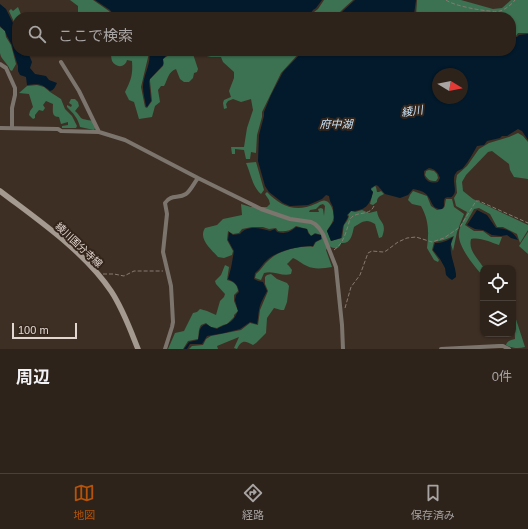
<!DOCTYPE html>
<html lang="ja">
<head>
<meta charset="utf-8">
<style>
  body { margin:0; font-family:Arial,"Noto Sans JP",sans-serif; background:#3a2f28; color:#f1f3f6 }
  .controls { position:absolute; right:12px; bottom:12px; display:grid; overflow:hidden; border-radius:8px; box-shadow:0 1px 3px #0004 }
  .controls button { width:36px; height:36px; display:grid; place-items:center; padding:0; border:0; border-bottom:1px solid #49403a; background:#2e231b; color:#f1f3f6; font:20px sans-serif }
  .compass { position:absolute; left:432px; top:68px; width:36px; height:36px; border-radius:50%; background:#2e231b; box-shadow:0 1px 3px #0004; rotate:100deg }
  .scale { position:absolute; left:12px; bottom:10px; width:65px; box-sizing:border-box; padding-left:4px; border:2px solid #e1d7d0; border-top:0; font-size:11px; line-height:14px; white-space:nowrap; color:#e1d7d0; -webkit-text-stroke:3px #34251b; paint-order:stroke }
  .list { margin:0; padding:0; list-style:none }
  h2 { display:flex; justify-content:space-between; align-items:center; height:52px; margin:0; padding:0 16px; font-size:17px }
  h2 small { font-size:13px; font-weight:400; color:#a7a4a3 }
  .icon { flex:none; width:22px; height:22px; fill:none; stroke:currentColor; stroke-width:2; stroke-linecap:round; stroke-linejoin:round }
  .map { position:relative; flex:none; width:528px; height:349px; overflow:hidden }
  .search { position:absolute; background:#2e231b; box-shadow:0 1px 3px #0004; left:12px; right:12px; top:12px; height:44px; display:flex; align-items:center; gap:10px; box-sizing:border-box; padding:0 14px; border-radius:16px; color:#a7a4a3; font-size:15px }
  .sheet { height:124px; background:#2e231b }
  nav { display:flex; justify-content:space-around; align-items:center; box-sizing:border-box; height:56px; border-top:1px solid #49403a; background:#2e231b; font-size:11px; color:#a7a4a3 }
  nav a { display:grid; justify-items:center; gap:2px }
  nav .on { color:#b45309 }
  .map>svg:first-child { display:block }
  .forest { fill:#3c7252; fill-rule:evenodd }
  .water { fill:#021a2c; fill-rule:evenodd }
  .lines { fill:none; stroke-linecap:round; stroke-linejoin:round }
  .path { stroke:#867a70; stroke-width:1; stroke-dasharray:4 2; stroke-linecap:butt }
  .minor { stroke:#7c756e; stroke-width:4 }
  .secondary { stroke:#a59a8f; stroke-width:5.5 }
  .labels { text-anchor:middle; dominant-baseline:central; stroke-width:4; stroke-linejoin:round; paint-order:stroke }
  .street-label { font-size:10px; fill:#e1d7d0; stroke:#34251b }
  .water-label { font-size:11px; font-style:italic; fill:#c8e4fa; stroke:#34251b }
</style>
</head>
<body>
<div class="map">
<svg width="528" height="349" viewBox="0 0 528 349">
  <rect width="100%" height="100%" fill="#3e2f24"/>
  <path class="forest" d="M70,0H93L109,11L114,17H99C96,13 89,13 86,17H76L78,15V6Z
    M324,0H353L343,9L335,17H310L314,12L318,9Z
    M417,0H461L493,9L502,8L511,0H528V33H518L516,36H511V17H417L416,16Z
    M18,7L22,17H17V25L14,22L9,11L11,9L13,11Z
    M0,27L5,31L6,37L11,45L16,64L12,71L10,70C8,63 1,60 0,53C0,45 0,35 0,27Z
    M111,51H148L149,53L141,87L145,107L147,108L152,101L150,81V79L163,66L164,63L163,59L169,55L173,54L174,51H192L198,69L197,72L194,73L193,78L189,82H184L180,79L176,69C168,72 168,79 164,86H161L158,90L160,102L155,106L152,117L139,119L134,102L129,100L125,92C131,80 133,75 132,61L127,60C125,68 116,68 112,61C111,58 111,54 111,51Z
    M198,51H236L243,56L246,51H301L281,73L262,112V117L257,135L256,153L251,152L250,159H246L244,150L235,149V154H232L231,147H244L247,128L253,110L251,99L241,102L233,99L228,101L226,104L227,108L224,109L223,103L224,100L231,97L229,91L234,78V72L223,62L221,57H211L198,54Z
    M37,85L44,87L50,92L61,99L65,109L72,116L77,126L76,128H62V126L68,125V122L61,124L59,117C51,117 53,110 53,104L46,101L43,105L45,108L43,111L39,110L35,115V118L33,119L29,115L30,111L33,107L29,94L19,93L27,86Z
    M71,99H75L78,102L79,106L75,111C78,113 79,116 81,118C84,120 90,120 94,121L96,127L94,130L80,127C78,118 73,113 67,107V105L71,107L72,105L69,103Z
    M518,133L523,136L528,142V179L514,177L510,170L509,164L492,151L488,152L466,175L462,182L463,191L473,199L528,225V230L520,243L517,234L503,227H497L490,214L479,208L474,209L465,225L474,231H483L491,237H502L499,245C490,242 480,237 471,239C468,251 478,258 483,267C483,269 483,273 483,276C475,267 457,246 459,233C459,227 465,218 467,212L456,206L454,198L457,193L456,181L457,175L467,166L479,149L489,143L509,137Z
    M256,162L264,190L261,194C252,186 251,174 246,163Z
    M429,170L434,171L437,174L438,178L436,181C430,181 428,180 425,175L426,171Z
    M375,186L376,187L377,192H379L381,191L384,194C380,196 377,197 377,202L373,205L370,204L373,192L371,189Z
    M413,191L427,196L431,206L437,210C447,209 444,206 446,199H452L454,207L464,214L457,232L453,251L451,244L454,236C447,239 442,241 434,242L432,250L439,260L438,262L434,260L427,248C429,233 429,220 421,206L412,204L408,200L410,195Z
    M267,192C280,206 296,213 315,204C318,203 323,199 326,201C332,203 335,215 333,220C332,224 328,228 327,231L331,241L342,238C343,234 343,229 344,225C346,222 348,220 349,216L348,215L351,211L355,212L362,210L369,213L377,211C378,223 388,221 382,237L379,238L375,224C366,218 362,222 354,227C352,235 351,244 341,243C339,250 335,249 329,246L326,250L332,267C324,268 315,270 307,266C302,264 298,260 293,258L287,264L289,266L292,270L291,274C282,277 274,270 264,273L261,280L255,278L256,274C261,270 264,264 269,260C278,251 301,245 313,247L316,242L322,239L321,235L315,233L311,236L309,233L307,229L296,226C290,231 285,232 278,231L276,228L269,229L263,227H252L242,229L239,233L233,234L228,231L227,240L233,251L232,255L224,258L218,257C211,249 198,239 205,228L217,225L223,219L242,215L241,204L251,207H267L270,204L269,200L265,194ZM323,204L325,206L324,216L323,209L321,208L318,209L319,212H309L310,210L316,209L320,205Z
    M528,232V254L519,246Z
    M225,265L229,267L227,280C234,282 237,284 238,291L234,295V301L238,311L234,315V317L227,324L223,325L217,328L211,327L206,323L201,325C198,330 199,334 198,339L188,341L183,349H168L175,333L184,331L193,313L197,312L200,309L207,311L216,315L220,301L224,297L225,294L216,284L215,281L221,275Z
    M271,274L277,279L287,283L289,286L287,302L284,310H281L274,308L267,318L266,333L256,343L253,345C245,340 241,340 237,349L234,348L239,337L217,346L218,349H189L192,346L203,345L206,339L211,336L241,330L250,323L258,325L260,310L268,291L265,284V277L267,275Z
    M513,310L525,347C518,349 512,348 506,345C507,341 511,340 515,339C515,329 513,320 513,310Z"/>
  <path class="water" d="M95,0H322L316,8L313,10L308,17H115L110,10Z
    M355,0H416L414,14L415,17H337L344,10Z
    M0,4L6,9L13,23L17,26V51H24L29,55L32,62L30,68L35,74L46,76L49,80L57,83C55,87 54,90 50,91C41,83 38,84 27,85L26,77L20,75L18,71V66L13,50L12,45L7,36L5,31L0,26Z
    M528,34V140L522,131L518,129L507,136H502L500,138L487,141L484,145L477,146C473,153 469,161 463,168C461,170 457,170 456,173C451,178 457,190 454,194C450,202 443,191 444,206L442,209C431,210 432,199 426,194C423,191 418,190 413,189L408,195L400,198L385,194L378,186L376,185L371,188V190L373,192C370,205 365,211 351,211L347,215L348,217L343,226L341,238L331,241L327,231L334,221V218L333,207L330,201L329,196L326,195L322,199L308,205L290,206L283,203L269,192L265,186L258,161L259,135L264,116V112L271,95L283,72L303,51H511V37H517L519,35ZM438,74H462V98H438ZM429,168C435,169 438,172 440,178L438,182C430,184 423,180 424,171Z
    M149,51H174L173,54H168L163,59V65L150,79L149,81L151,101L147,107L146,106C145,100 143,93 143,87C143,75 152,63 149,51Z
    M477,210L487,215L496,228C504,228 514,231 518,240L511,238L507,235L501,236L492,235L483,230L475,229L467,225Z
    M296,227L307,229L308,233L311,236L315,234L321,235V239L315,242L313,246C301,245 277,251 268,259C263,263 260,269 255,273L254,279L258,281L263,282L267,291C264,297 260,303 259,310C258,315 258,319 257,324L250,322L240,329L224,333L207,336L202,344H190L187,349H184L189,342L198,340C200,333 198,327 206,324L211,327L217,329C223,325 231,324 235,317C236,315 237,313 238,311L235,300L236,295L239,292C238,285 235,282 228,279L231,268L234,251L228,240L229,232L233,235L240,234C247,225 261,228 270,231L275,229L277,232C285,234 289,233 296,227Z
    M453,237C447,251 454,260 456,274V277L452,280L449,278L446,275L445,268L440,259L433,250L435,243C442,243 447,241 453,237Z"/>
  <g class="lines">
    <path class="path" d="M446,0C453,6 491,13 500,11C506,9 511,5 515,0
      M334,250C342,244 344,238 347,229C348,226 349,222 350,219C357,210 369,217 374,206
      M103,274H114L124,276L134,271H163
      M345,308L351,287L360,275L368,253L372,251L383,252L386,251L398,242L407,238L416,237L432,242L444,238L460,227L476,201H479L528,223"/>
    <path class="minor" d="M61,62L79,91L99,132
      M0,64L6,68L15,88V95L12,108V128
      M0,128L58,129L61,131L99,132L125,140L198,178L261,209L290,219L311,222L315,224L319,228L323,234L336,267L342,325L343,349
      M165,349L172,327L173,322L171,286L163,252L167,214L165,203C171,194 178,199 186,194C191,190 194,183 198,178
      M441,349L499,346H503L509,349"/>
    <path class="secondary" d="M0,191C38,220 84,251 111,291C123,309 130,329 138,349"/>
  </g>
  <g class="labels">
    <g class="street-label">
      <text transform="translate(79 245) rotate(43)">綾川国分寺線</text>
    </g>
    <g class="water-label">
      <text transform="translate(412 111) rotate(-8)">綾川</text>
      <text x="336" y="124">府中湖</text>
    </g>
  </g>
</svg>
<div class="controls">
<button><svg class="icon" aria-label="locate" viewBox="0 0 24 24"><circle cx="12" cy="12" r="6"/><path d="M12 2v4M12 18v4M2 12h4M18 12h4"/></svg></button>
<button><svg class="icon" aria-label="layers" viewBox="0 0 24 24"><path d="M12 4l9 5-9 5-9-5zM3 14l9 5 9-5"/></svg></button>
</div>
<svg class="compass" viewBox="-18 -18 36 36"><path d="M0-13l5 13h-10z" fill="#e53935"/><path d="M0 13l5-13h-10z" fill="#a7a4a3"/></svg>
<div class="scale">100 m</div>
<div class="search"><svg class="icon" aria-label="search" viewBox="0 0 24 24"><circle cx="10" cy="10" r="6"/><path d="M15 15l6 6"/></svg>ここで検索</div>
</div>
<section class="sheet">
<h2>周辺<small>0件</small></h2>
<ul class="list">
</ul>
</section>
<nav>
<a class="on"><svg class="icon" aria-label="map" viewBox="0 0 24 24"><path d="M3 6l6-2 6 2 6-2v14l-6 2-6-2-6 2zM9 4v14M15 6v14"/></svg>地図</a>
<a><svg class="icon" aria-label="directions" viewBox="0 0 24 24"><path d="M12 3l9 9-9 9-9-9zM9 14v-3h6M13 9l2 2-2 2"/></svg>経路</a>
<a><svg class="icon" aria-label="saved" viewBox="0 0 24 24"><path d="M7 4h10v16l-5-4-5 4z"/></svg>保存済み</a>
</nav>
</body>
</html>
